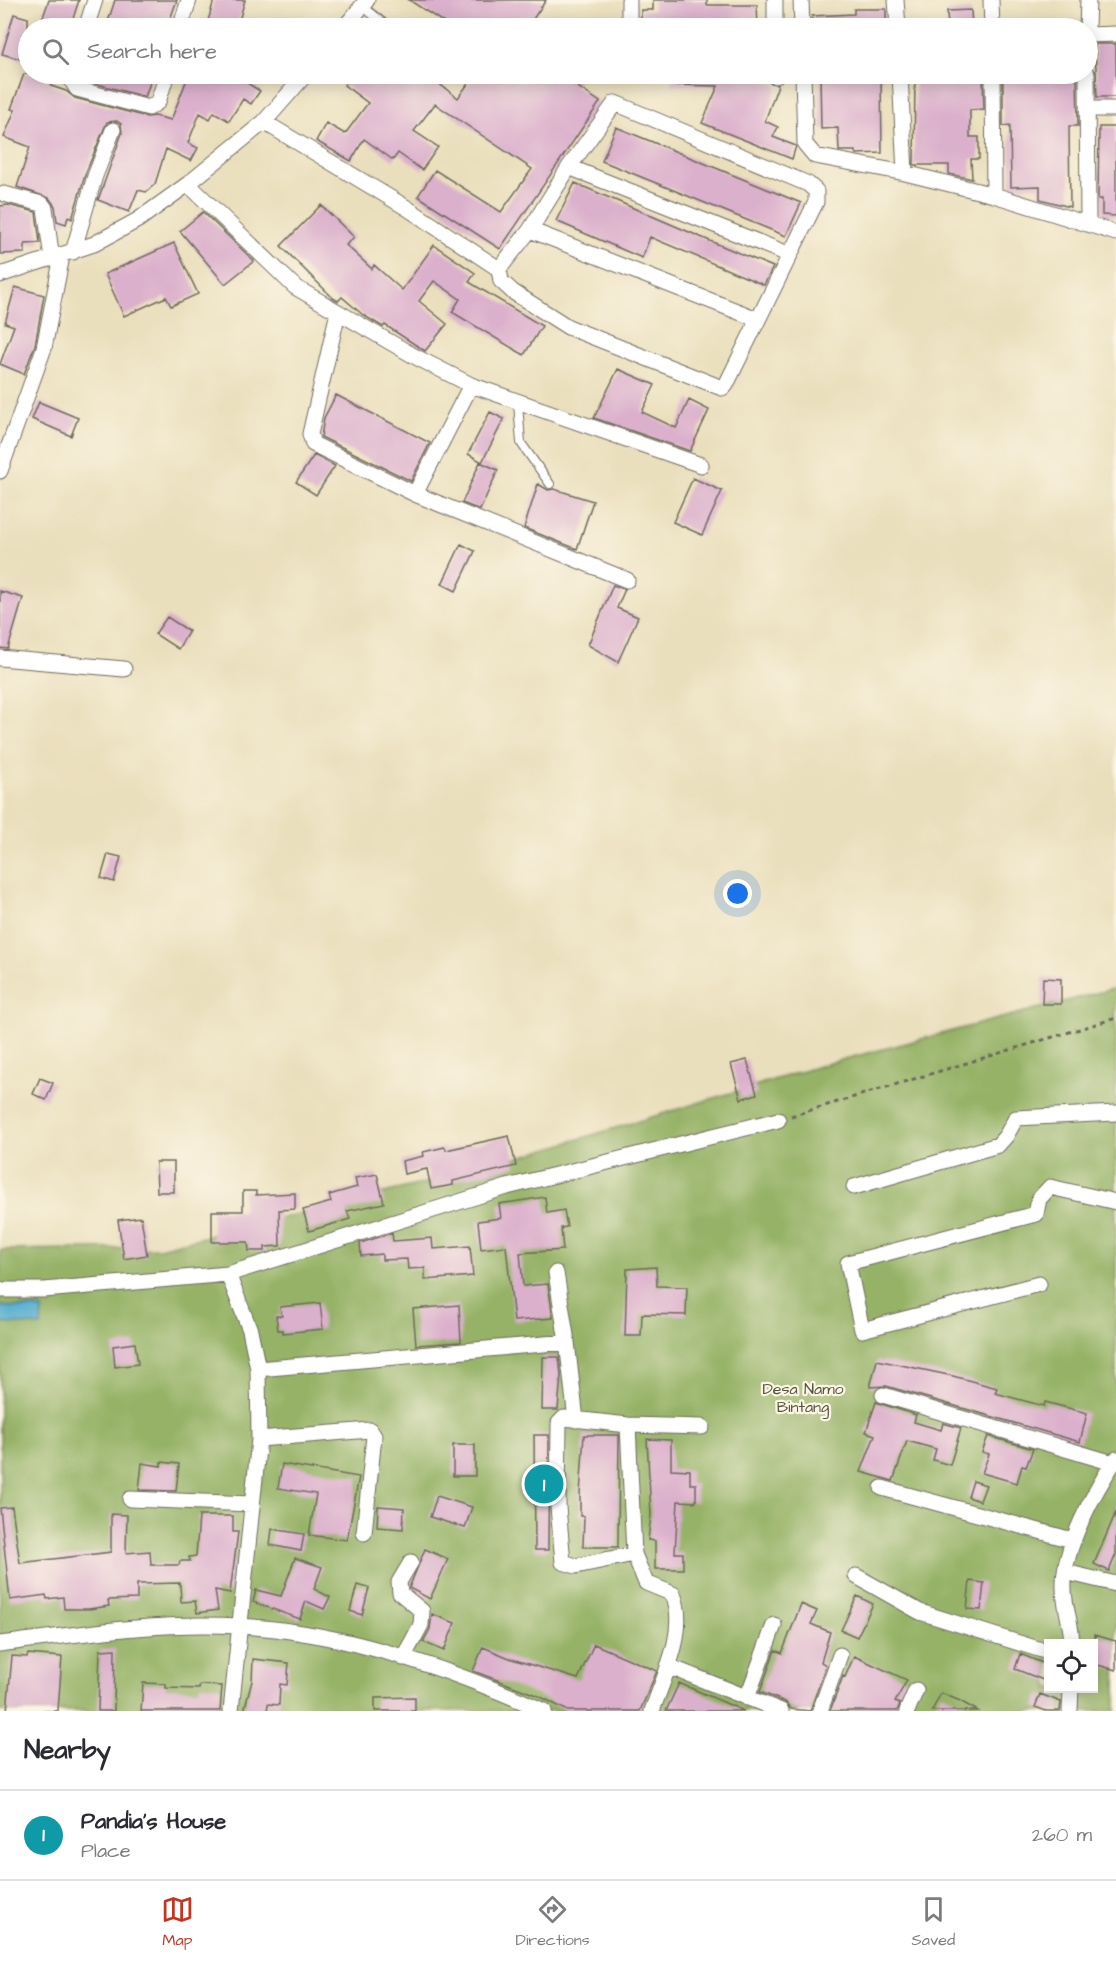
<!DOCTYPE html>
<html lang="en">
<head>
<meta charset="utf-8">
<style>
  body { margin:0; font-family:"Architects Daughter",sans-serif; background:#f7f7f7; color:#2b2b33 }
  .controls { position:absolute; right:18px; bottom:18px; display:grid; overflow:hidden; border-radius:0px; box-shadow:0 3px 15px #0003 }
  .controls button { width:54px; height:54px; display:grid; place-items:center; padding:0; border:0; border-bottom:2px solid #e1e1e2; background:#fff; color:#2b2b33; font:30px sans-serif }
  .you { position:absolute; left:738px; top:894px; width:21px; height:21px; margin:-15px; border:4px solid #fff; border-radius:50%; background:#1a73e8; box-shadow:0 0 0 9px #1a73e833 }
  .badge { display:grid; place-items:center; width:39px; height:39px; border-radius:50%; background:#c8321e; color:#fff; font-size:20px; font-weight:700 }
  .pin { position:absolute; translate:-50% -50%; border:3px solid #fff; box-shadow:0 2px 6px #0006 }
  .list { margin:0; padding:0; list-style:none }
  h2 { display:flex; justify-content:space-between; align-items:center; height:78px; margin:0; padding:0 24px; font-size:26px }
  h2 small { font-size:20px; font-weight:400; color:#7c7c81 }
  .list li { display:grid; grid-template-columns:39px 1fr auto; gap:18px; align-items:center; box-sizing:border-box; height:90px; padding:0 24px; border-top:2px solid #e1e1e2 }
  .list b { display:block; font-size:22px; white-space:nowrap }
  .list p { margin:0; font-size:20px; white-space:nowrap; color:#7c7c81 }
  .list em { font-size:20px; font-style:normal; color:#7c7c81 }
  .icon { flex:none; width:33px; height:33px; fill:none; stroke:currentColor; stroke-width:2; stroke-linecap:round; stroke-linejoin:round }
  .map { position:relative; flex:none; width:1116px; height:1711px; overflow:hidden }
  .search { position:absolute; background:#fff; box-shadow:0 3px 15px #0003; left:18px; right:18px; top:18px; height:66px; display:flex; align-items:center; gap:15px; box-sizing:border-box; padding:0 21px; border-radius:33px; color:#7c7c81; font-size:22px }
  .sheet { height:168px; background:#fff }
  nav { display:flex; justify-content:space-around; align-items:center; box-sizing:border-box; height:84px; border-top:2px solid #e1e1e2; background:#fff; font-size:16px; color:#7c7c81 }
  nav a { display:grid; justify-items:center; gap:3px }
  nav .on { color:#c8321e }
  .map>svg:first-child { display:block }
  .forest { fill:#95b266; stroke:#606e48; stroke-width:1.5; fill-rule:evenodd }
  .water { fill:#53add0; stroke:#3f6c7e; stroke-width:1.5 }
  .building { fill:#dbb0cc }
  .lines { fill:none; stroke-linecap:round; stroke-linejoin:round }
  .service-casing { stroke:#6e6a5e; stroke-width:10 }
  .minor-casing { stroke:#6e6a5e; stroke-width:17 }
  .path { stroke:#6e6a5e; stroke-width:3; stroke-dasharray:4.5 4.5; stroke-linecap:butt }
  .service { stroke:#fff; stroke-width:8 }
  .minor { stroke:#fff; stroke-width:15 }
  .labels { text-anchor:middle; dominant-baseline:central; stroke-width:4.5; stroke-linejoin:round; paint-order:stroke }
  .park-label { font-size:16px; fill:#4f543d; stroke:#fcf5e5 }
</style>
</head>
<body>
<div class="map">
<svg width="1116" height="1711" viewBox="0 0 1116 1711">
  <rect width="100%" height="100%" fill="#fcf5e5"/>
  <filter id="ink" filterUnits="userSpaceOnUse"><feTurbulence type="fractalNoise" baseFrequency=".0167" numOctaves="2"/><feDisplacementMap in="SourceGraphic" scale="12" xChannelSelector="R" yChannelSelector="G"/><feConvolveMatrix kernelMatrix="1 2 1 2 8 2 1 2 1" color-interpolation-filters="sRGB"/></filter>
  <filter id="wash" filterUnits="userSpaceOnUse"><feTurbulence type="fractalNoise" baseFrequency=".008" numOctaves="4" result="noise"/><feDisplacementMap in="SourceGraphic" scale="24" xChannelSelector="R" yChannelSelector="G"/><feGaussianBlur stdDeviation="1.35" result="paint"/><feColorMatrix in="noise" values="0 0 0 0 0 0 0 0 0 0 0 0 0 0 0 0 0 1.4 0 .05"/><feComposite in="paint" operator="in"/></filter>
  <g filter="url(#wash)">
    <rect width="100%" height="100%" fill="#eadfbc"/>
    <path class="forest" d="M1116,988V1711H0V1250L159,1248L474,1171L826,1064ZM1048,1644H1094V1688H1048Z"/>
    <path class="water" d="M0,1306L42,1309L41,1326L0,1323Z"/>
    <g id="blocks">
      <path class="building" d="M49,0H79L70,28H39Z
        M115,0H177L167,28H106Z
        M214,0H245L237,28H206Z
        M409,0H546L533,19L547,28H452Z
        M653,0H707V5H757L758,28L641,25V10H653Z
        M854,9H886V28H812V16L854,14Z
        M971,10L972,28H948L947,11Z
        M14,14L28,18V46L24,60L2,54Z
        M1095,44H1116V97H1097Z
        M24,74H55L51,86L66,91L75,98L147,117L155,116L171,120L189,74H233L260,91L251,104L243,99L229,121L214,112L210,119L200,113L188,143L198,148L191,161L166,149L155,184L146,192L138,190L129,212L98,200L122,133L121,124L117,121L107,122L86,172L72,219L68,217L66,224L57,221L55,206L49,198L17,187L30,147L4,137L15,110L11,109Z
        M93,74H153L145,97L90,82Z
        M353,74H426L458,98L475,74H583L575,85L600,102L500,249L418,196L435,170L501,212L532,169L435,104L414,131L438,147L422,170L398,153L393,160L364,139L351,161L316,141L326,123L345,134L368,103L344,85Z
        M672,74H745L778,85L765,121L778,127L773,137L796,146L792,159L702,123L718,86L672,85Z
        M820,74H881L882,153L856,154V151H839L838,128L821,129Z
        M915,74H983L984,109L970,110V137H979V159H971L972,179L949,174V165H914Z
        M1003,74H1077L1078,126H1069L1070,207L1040,199V186L1011,187L1010,125L1003,126Z
        M616,127L801,203L786,236L602,161Z
        M1099,127H1116V216L1102,215V199H1098Z
        M575,183L710,241L773,267L764,285L650,237L642,258L556,221Z
        M8,205L36,212L40,243L25,244V253L0,254V206Z
        M321,205L354,237L346,245L372,269L374,265L402,290L434,245L475,273L469,282L542,326L524,355L452,312L460,299L434,281L419,301L447,324L425,351L385,325L383,327L363,315L342,297L338,301L333,298L281,246Z
        M203,212L254,261L225,284L180,231Z
        M174,243L198,294L171,306L166,297L124,316L105,274Z
        M15,287L44,295L35,345L24,374L0,364L14,326L5,323Z
        M618,369L655,385L642,412L676,428L689,400L709,410L690,451L594,418Z
        M336,395L430,443L411,481L321,437L324,418Z
        M39,402L78,418L71,436L32,419Z
        M490,412L504,419L482,462L468,454Z
        M314,455L335,466L316,495L296,482Z
        M480,462L498,470L480,510L462,503Z
        M693,478L722,491L702,535L673,522Z
        M538,484L548,490L554,489L593,501L577,549L524,528Z
        M461,544L475,551L456,591L442,584Z
        M613,585L625,589L617,608L638,617L618,662L588,645Z
        M0,591L23,598L8,649L0,648Z
        M167,617L189,631L178,649L155,634Z
        M108,854L121,857L114,882L101,878Z
        M1043,978L1061,979V1004H1042Z
        M747,1060L757,1094L741,1099L731,1064Z
        M40,1078L53,1083L46,1100L33,1094Z
        M509,1136L516,1166L453,1181V1185L431,1189L427,1169L404,1174L402,1161L424,1156L423,1152L445,1147L446,1150Z
        M156,1162H174V1192H157Z
        M377,1174L384,1203L347,1211L350,1219L309,1231L303,1210L331,1202L329,1195L357,1187L355,1178Z
        M243,1191H256V1195L295,1193V1209L279,1210L280,1246L265,1247V1251H249L248,1242H212V1211H243Z
        M545,1197L547,1213L564,1210L567,1227L561,1228L563,1250L520,1253L523,1286L548,1284L553,1318L514,1321L506,1246L481,1249L478,1221L501,1218L499,1204Z
        M141,1217L147,1255L124,1259L118,1220Z
        M392,1233L393,1241L432,1238L433,1249L470,1246L473,1276L425,1280V1268L408,1269L407,1259L382,1260V1254L361,1256L360,1243Z
        M656,1267L657,1286L687,1287L686,1315L642,1314L641,1336H625L627,1269Z
        M320,1303L323,1329L283,1333V1330H278L276,1316H282L280,1307Z
        M459,1305L461,1342L416,1345L413,1309Z
        M135,1343L138,1364L115,1367L113,1346Z
        M543,1357H559L561,1375L558,1410H542Z
        M877,1360L953,1376L997,1388L995,1393L1044,1406L1045,1402L1087,1413L1080,1442L886,1386L870,1387Z
        M876,1402L916,1415L914,1422L941,1430L943,1423L961,1428L950,1465L933,1460L936,1449L907,1441L893,1481L861,1472L875,1435L866,1432Z
        M534,1435H549L548,1550H535Z
        M584,1435H619L618,1547H583L584,1516H580V1494Z
        M988,1436L1033,1449L1026,1467L1022,1466L1017,1483L982,1473L989,1454L982,1452Z
        M647,1439L671,1440V1469L690,1470V1484H696V1502L678,1501L675,1553H683V1569H655V1541L648,1540L651,1515Z
        M453,1445H475V1476H453Z
        M161,1462L179,1464L176,1491L139,1490L142,1463L161,1466Z
        M282,1464L359,1477L347,1540L309,1535L316,1494L278,1488Z
        M973,1481L986,1485L980,1501L968,1497Z
        M437,1496L472,1507L465,1528L430,1517Z
        M378,1506L404,1508L403,1529L377,1527Z
        M12,1507L20,1563L111,1552V1514L127,1515L126,1553L150,1551L151,1565H179L180,1561H190L189,1557L196,1556L199,1516H233V1532H238L230,1593L215,1590L218,1610L197,1613L195,1601L181,1602L180,1583L137,1584V1599L108,1600L109,1606L89,1609H64L63,1597L47,1599L46,1595L10,1600L0,1508Z
        M1116,1512V1554L1109,1571L1094,1564Z
        M272,1529L304,1534L301,1551L270,1545Z
        M425,1549L448,1559L430,1599L409,1588Z
        M295,1558L322,1567L314,1589L330,1597L324,1609L306,1601L300,1619L253,1602L256,1590L281,1596Z
        M970,1581L984,1583L981,1610L967,1609Z
        M357,1585L369,1588L362,1615L350,1611Z
        M857,1596L873,1604L857,1637L841,1630Z
        M801,1604L817,1611L811,1624L830,1632L821,1662L826,1665L810,1711L791,1709L785,1702L760,1692L775,1650L782,1653Z
        M432,1614L455,1623L444,1651L423,1642L430,1629Z
        M1094,1635L1116,1641V1670L1094,1664Z
        M594,1644L657,1671L640,1711H568L539,1696L473,1671L483,1647L512,1659L578,1679Z
        M115,1649L114,1711H98L100,1650Z
        M28,1654L62,1657L58,1711H7L12,1656L27,1657Z
        M1020,1654L1048,1665V1682L1015,1669Z
        M854,1656L907,1680L895,1702L900,1704L897,1711H830L843,1676L845,1677Z
        M253,1659L289,1663L287,1685L280,1684L279,1705L268,1704L267,1711H244L252,1681Z
        M143,1683L166,1684V1688L199,1689L200,1685L222,1686L220,1711H141Z
        M679,1683L744,1711H666Z
        M941,1693L960,1701L978,1711H932Z
        M1040,1694L1061,1702L1060,1711H1046L1035,1707Z
        M415,1697V1711H375V1698Z"/>
    </g>
  </g>
  <g filter="url(#ink)">
    <use href="#blocks" fill-opacity="0" stroke="#6e6a5e" stroke-width="1.5"/>
    <g class="lines">
      <defs>
        <path id="service" d="M362,6L390,28
          M518,403L521,443L550,484"/>
        <path id="minor" d="M775,0V28
          M801,0L802,28
          M896,0L898,28
          M991,0L992,28
          M86,28L95,0
          M180,28L189,0
          M344,28L367,0
          M629,28V0
          M1087,28L1088,0
          M1088,35L1116,34
          M72,74L73,83L77,89L149,108L158,102L167,74
          M776,74V76
          M803,74L805,144L815,156L905,173L994,195L1116,233
          M900,74L905,173
          M993,74L994,195
          M1087,74L1088,223
          M1087,109H1116
          M264,122L407,208L499,269L530,230L569,167L615,103L808,184L816,191V202L726,385L722,388L568,327L513,292L501,281L499,269
          M569,167L788,254
          M188,184L295,287L414,356L471,385L701,465
          M4,194L42,204L45,208L52,259
          M530,230L757,319
          M73,252L95,176L113,130
          M0,275L94,244L138,220L188,184L264,122L306,74
          M338,312L310,434L313,444L415,494L627,580
          M0,471L44,348L62,256
          M415,494L471,385
          M0,658L124,669
          M854,1187L998,1145L1006,1136L1016,1118L1116,1113
          M556,1273L567,1342
          M228,1274L250,1330L258,1369L259,1439L231,1711
          M1039,1284L862,1330L848,1263L1036,1214L1039,1199L1050,1187L1116,1202
          M0,1290H44L228,1274L507,1187L778,1120
          M258,1369L567,1342L576,1420
          M883,1395L1113,1463
          M628,1425L634,1554L646,1583L673,1594C688,1630 664,1676 652,1711
          M259,1439L370,1430L374,1436L364,1533
          M882,1488L1072,1540
          M130,1499L251,1504
          M634,1554L576,1566L563,1562L558,1507L559,1423L564,1418L628,1425L702,1427
          M1065,1572L1116,1584
          M856,1576L920,1612L1048,1652
          M0,1644C79,1634 160,1621 239,1626C341,1631 451,1669 544,1711
          M1072,1644C1072,1624 1064,1607 1064,1588C1062,1550 1095,1490 1116,1459
          M403,1658L421,1625L422,1611L400,1593L399,1582L411,1562
          M668,1666L781,1711
          M747,1698L774,1625
          M820,1711L840,1655
          M907,1711L916,1690
          M1070,1711L1071,1688"/>
      </defs>
      <use href="#service" class="service-casing"/>
      <use href="#minor" class="minor-casing"/>
      <path class="path" d="M791,1116L1116,1018"/>
      <use href="#service" class="service"/>
      <use href="#minor" class="minor"/>
    </g>
  </g>
  <g class="labels">
    <g class="park-label">
      <text x="803" y="1389">Desa Namo<tspan x="803" dy="18">Bintang</tspan></text>
    </g>
  </g>
</svg>
<div class="controls">
<button><svg class="icon" aria-label="locate" viewBox="0 0 24 24"><circle cx="12" cy="12" r="6"/><path d="M12 2v4M12 18v4M2 12h4M18 12h4"/></svg></button>
</div>
<div class="you"></div>
<div class="pin badge" style="left:544px;top:1484px;background:#0f9aa8">1</div>
<div class="search"><svg class="icon" aria-label="search" viewBox="0 0 24 24"><circle cx="10" cy="10" r="6"/><path d="M15 15l6 6"/></svg>Search here</div>
</div>
<section class="sheet">
<h2>Nearby<small></small></h2>
<ul class="list">
<li><span class="badge" style="background:#0f9aa8">1</span><div><b>Pandia's House</b><p>Place</p></div><em>260 m</em></li>
</ul>
</section>
<nav>
<a class="on"><svg class="icon" aria-label="map" viewBox="0 0 24 24"><path d="M3 6l6-2 6 2 6-2v14l-6 2-6-2-6 2zM9 4v14M15 6v14"/></svg>Map</a>
<a><svg class="icon" aria-label="directions" viewBox="0 0 24 24"><path d="M12 3l9 9-9 9-9-9zM9 14v-3h6M13 9l2 2-2 2"/></svg>Directions</a>
<a><svg class="icon" aria-label="saved" viewBox="0 0 24 24"><path d="M7 4h10v16l-5-4-5 4z"/></svg>Saved</a>
</nav>
</body>
</html>
